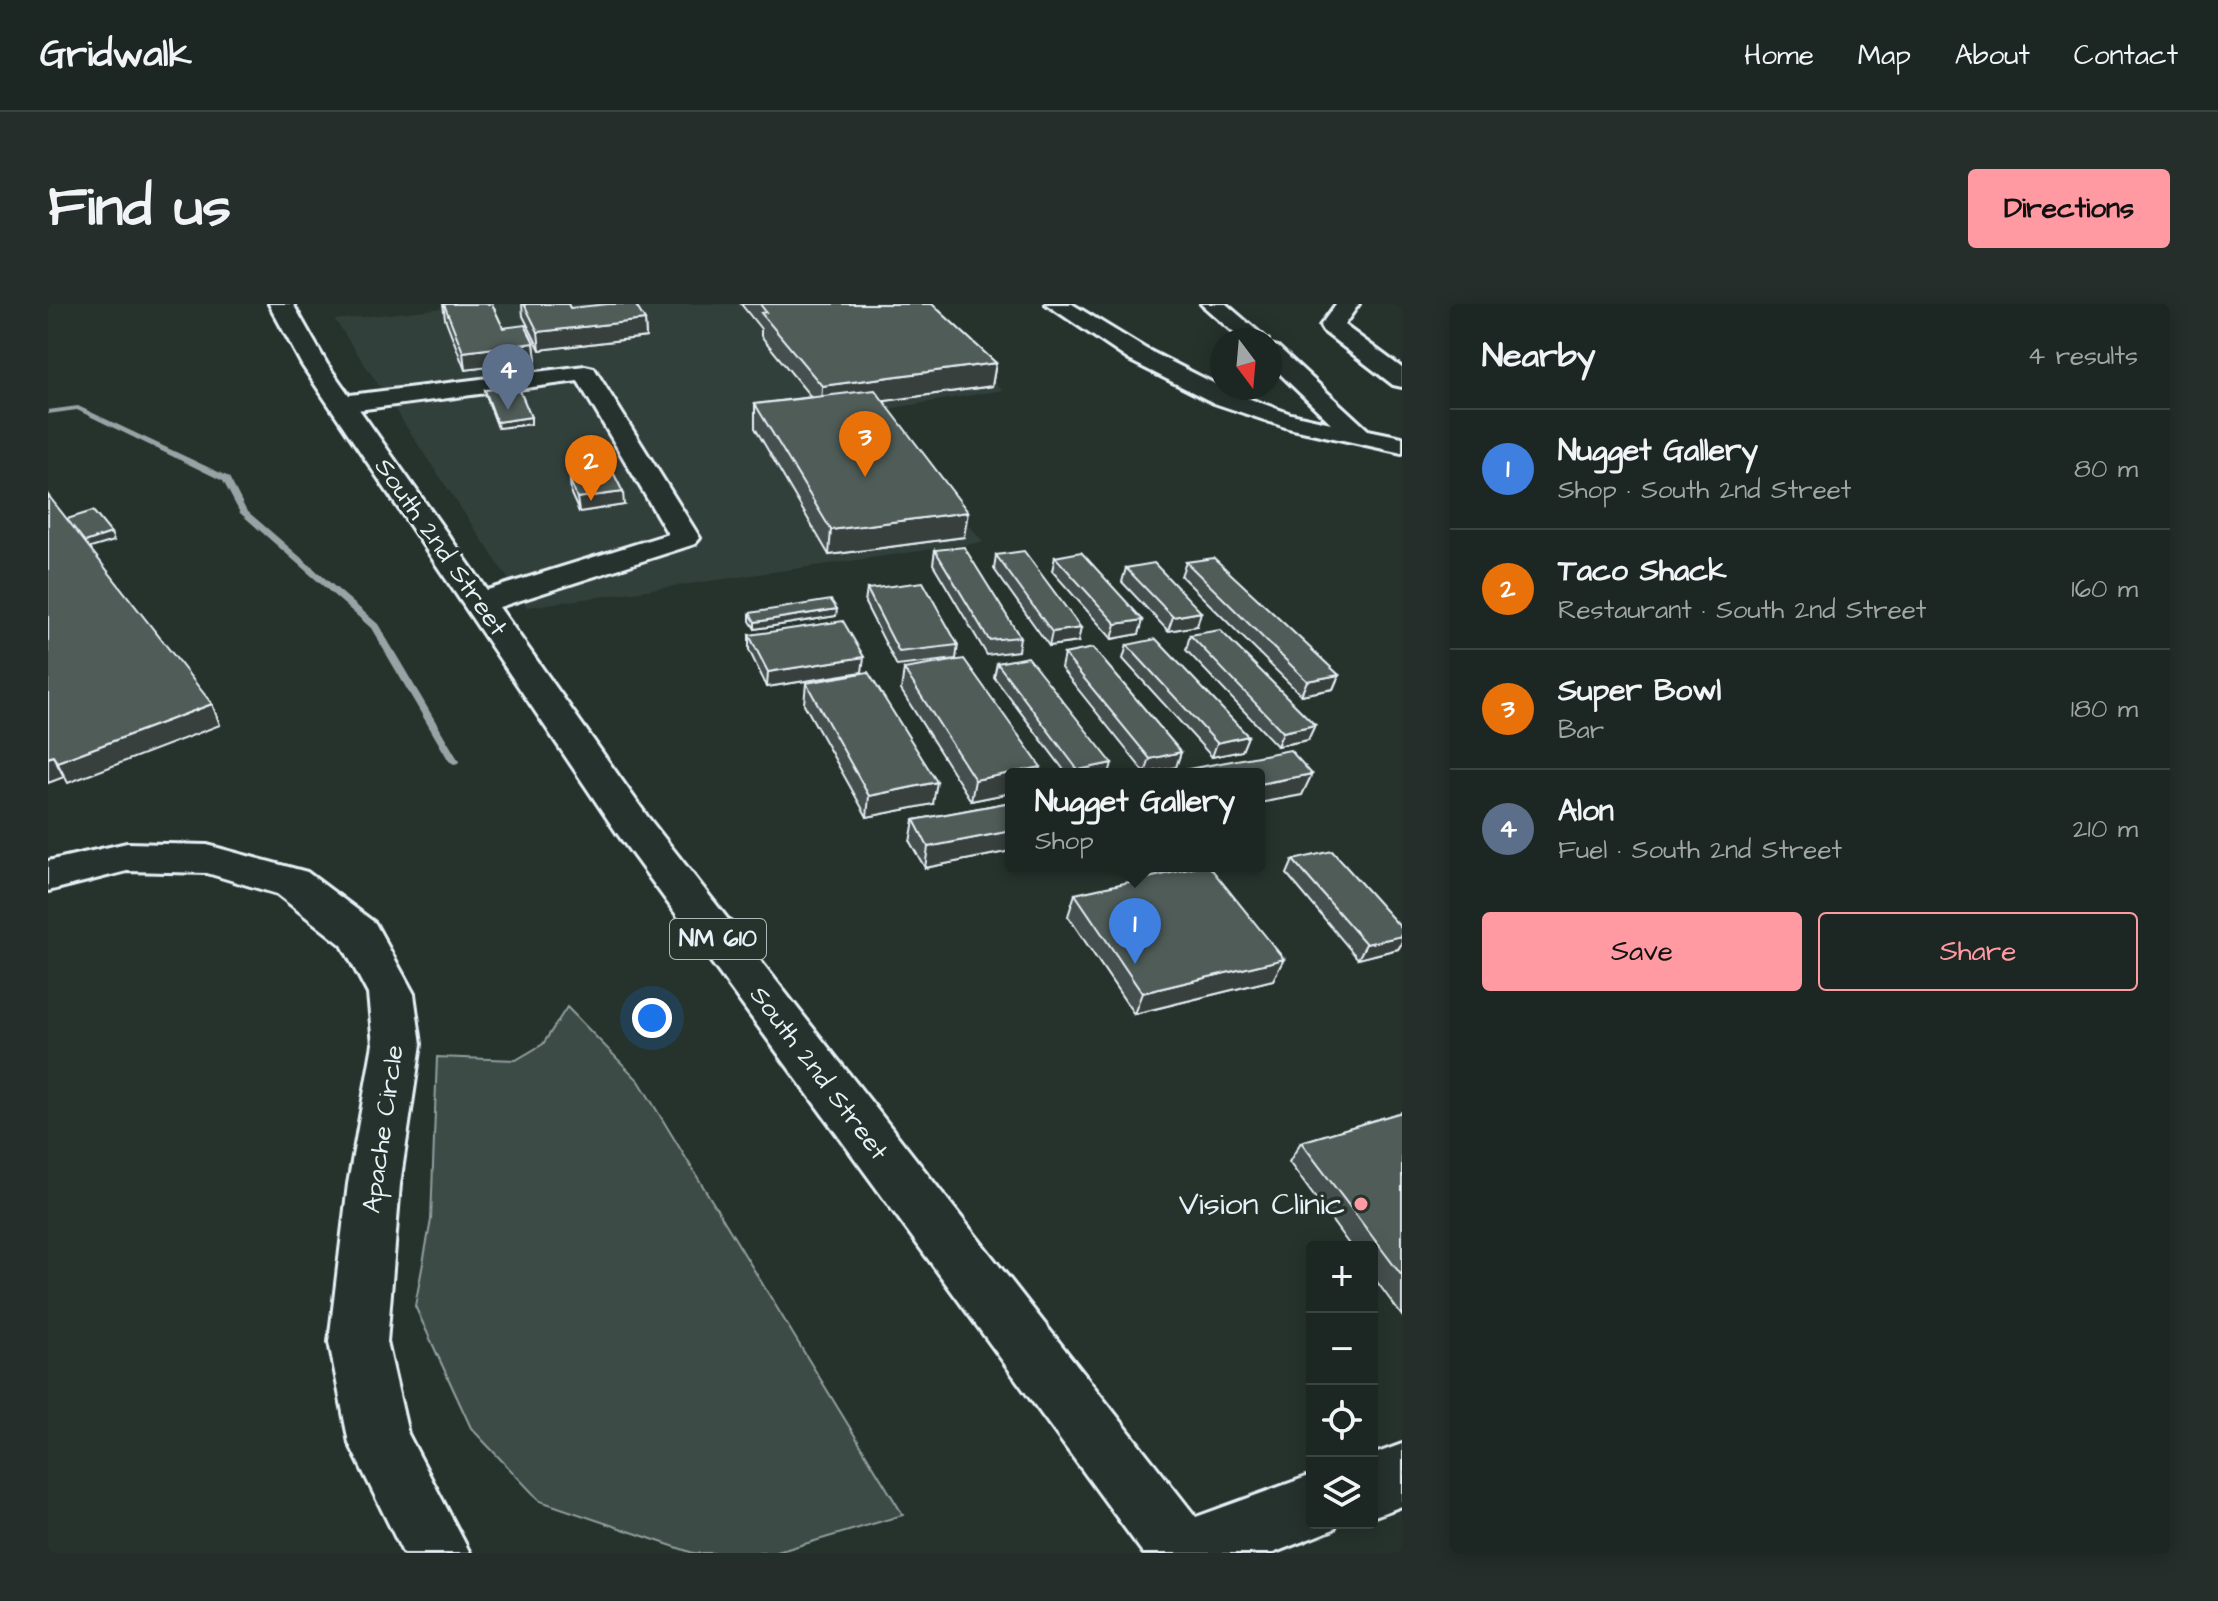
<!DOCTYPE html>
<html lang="en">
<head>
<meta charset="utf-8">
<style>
  body { margin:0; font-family:"Architects Daughter",sans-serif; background:#252e2a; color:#f1f3f6 }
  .controls { position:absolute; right:24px; bottom:24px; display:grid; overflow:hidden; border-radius:8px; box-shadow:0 4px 20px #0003 }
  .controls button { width:72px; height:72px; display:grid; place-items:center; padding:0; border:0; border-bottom:2px solid #3a4340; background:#1c2622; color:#f1f3f6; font:40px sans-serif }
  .compass { position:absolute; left:1162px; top:24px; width:72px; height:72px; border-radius:50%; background:#1c2622; box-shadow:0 4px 20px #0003; rotate:164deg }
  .you { position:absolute; left:604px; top:714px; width:28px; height:28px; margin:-20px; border:6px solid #fff; border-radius:50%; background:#1a73e8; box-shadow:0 0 0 12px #1a73e833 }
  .badge { display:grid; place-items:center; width:52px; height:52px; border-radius:50%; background:#ff9aa2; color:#fff; font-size:26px; font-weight:700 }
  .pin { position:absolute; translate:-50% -66px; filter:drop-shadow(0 2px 4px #0008) }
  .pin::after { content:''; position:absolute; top:42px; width:28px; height:24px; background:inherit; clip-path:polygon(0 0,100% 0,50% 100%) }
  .popup { position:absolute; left:957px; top:464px; width:260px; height:104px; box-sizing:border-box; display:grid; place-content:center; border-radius:8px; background:#1c2622; filter:drop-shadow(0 2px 6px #0005); font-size:26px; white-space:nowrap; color:#a0a5a5 }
  .popup b { font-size:30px; color:#f1f3f6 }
  .popup::after { content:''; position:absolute; left:50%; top:100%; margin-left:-16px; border:16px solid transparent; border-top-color:#1c2622 }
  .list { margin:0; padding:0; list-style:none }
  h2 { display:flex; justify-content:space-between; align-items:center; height:104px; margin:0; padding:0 32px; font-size:34px }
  h2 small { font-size:26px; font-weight:400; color:#a0a5a5 }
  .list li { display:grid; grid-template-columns:52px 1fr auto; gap:24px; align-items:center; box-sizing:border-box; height:120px; padding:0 32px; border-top:2px solid #3a4340 }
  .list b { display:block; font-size:30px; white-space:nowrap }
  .list p { margin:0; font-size:26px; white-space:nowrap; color:#a0a5a5 }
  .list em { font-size:26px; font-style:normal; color:#a0a5a5 }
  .actions { display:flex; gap:16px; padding:24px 32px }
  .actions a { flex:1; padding:18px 0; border:2px solid #ff9aa2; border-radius:8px; text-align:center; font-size:28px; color:#ff9aa2 }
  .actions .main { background:#ff9aa2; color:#111 }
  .icon { flex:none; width:44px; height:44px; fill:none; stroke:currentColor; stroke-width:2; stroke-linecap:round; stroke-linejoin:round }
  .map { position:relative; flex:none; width:1354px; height:1249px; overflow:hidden; border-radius:8px }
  header { display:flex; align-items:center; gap:48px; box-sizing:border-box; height:112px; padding:0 40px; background:#1c2622; border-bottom:2px solid #3a4340 }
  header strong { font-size:38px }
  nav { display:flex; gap:44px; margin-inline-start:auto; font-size:28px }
  .intro { display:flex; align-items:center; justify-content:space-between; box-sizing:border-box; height:192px; padding:0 48px }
  h1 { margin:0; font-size:56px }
  .button { padding:20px 36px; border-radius:8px; background:#ff9aa2; color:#111; font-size:28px; font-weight:700 }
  main { display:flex; gap:48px; padding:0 48px }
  aside { flex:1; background:#1c2622; border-radius:8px; box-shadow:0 4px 20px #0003 }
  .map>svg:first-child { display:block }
  .built { fill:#333f3a }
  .green { fill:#3e4b47; stroke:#939ea0; stroke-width:2 }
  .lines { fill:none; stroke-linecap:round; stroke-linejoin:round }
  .stream { fill:#98a3a5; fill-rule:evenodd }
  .minor-casing { stroke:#e8f1f8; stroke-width:6 }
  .major-casing { stroke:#e8f1f8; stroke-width:6 }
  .minor { fill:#26332d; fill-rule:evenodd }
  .major { fill:#26332d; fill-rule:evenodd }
  .wall { fill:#454f4d; stroke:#e8f1f8; stroke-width:2 }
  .shaded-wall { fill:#38403e; stroke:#e8f1f8; stroke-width:2 }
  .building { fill:#505c59; stroke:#e8f1f8; stroke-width:2 }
  .poi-dot { fill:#ff9aa2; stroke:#26332d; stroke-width:3 }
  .labels { text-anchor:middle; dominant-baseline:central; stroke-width:7; stroke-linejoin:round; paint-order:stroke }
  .shield { fill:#26332d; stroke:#aeb8bb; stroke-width:2 }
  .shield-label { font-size:24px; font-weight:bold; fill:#e8f1f8 }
  .street-label { font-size:26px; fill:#e8f1f8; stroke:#26332d }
  .near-poi-label { font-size:32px; fill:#e8f1f8; stroke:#26332d; text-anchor:end }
</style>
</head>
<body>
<header>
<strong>Gridwalk</strong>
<nav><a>Home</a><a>Map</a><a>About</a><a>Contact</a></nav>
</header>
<div class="intro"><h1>Find us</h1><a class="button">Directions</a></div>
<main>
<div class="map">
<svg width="1354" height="1249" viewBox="0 0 1354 1249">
  <rect width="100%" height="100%" fill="#26332d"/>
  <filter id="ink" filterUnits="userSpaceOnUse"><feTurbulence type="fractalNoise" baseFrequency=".0125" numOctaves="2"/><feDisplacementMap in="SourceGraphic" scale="16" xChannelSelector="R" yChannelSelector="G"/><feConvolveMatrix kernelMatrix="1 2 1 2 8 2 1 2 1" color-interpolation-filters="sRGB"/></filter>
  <g filter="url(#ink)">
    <path class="built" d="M432,0H865L955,86L827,107L935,238L479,303L287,16Z"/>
    <path class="green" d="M519,703L591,777L855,1211L726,1249H645L492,1197L423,1124L367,1002L383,916L389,753L468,756L495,740Z"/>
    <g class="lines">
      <path class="stream" d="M30,102L181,173L198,206L330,320L411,457L410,459L406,460L401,457L323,324L192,209L175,177L29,106L0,110V106Z"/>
      <defs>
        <path id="minor" d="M998,0H1024L1098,45L1183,88L1243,110L1283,119L1222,60V41L1230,43L1320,126L1354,133V149L1240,124L1166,99L1081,56Z
          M1153,0H1178L1220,36H1194Z
          M1288,0H1311L1296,21L1354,64V83L1345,81L1275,27L1272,22Z
          M537,62L546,64L549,69L652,234L647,240L442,306L431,309L420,306L415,299L420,292L620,230L530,77L294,108L285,105L281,100L285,95L294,92Z"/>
        <path id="major" d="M221,0H245L279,60L599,512L1148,1213L1264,1171V1219H1289L1286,1225L1225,1249H1095L571,532L254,61Z
          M79,539L159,541L259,568L327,619L366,690L373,740L352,880L339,1038L360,1130L422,1249H355L301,1139L281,1038L300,880L325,740L320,690L294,641L229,590L159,569L79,567L0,587V557Z
          M1354,1140V1202L1324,1213V1151Z"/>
      </defs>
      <use href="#minor" class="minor-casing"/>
      <use href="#major" class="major-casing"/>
      <use href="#minor" class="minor"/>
      <use href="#major" class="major"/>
    </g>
    <path class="wall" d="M395,0H444L455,24L486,39L488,57L417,66L397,14Z
      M474,0H520L522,4L597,16L598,33L492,46L475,12Z
      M693,0H884L948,59L944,82L836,97L916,233L781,251L707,124V100L763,93L713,32V25Z
      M437,86L483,113V120L450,124L438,92Z
      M522,176L576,201L531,208L523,190Z
      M887,246L972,333L970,347L939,351L885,260Z
      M948,251L1030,338L1001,342L946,265Z
      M1007,253L1095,316L1091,330L1064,335L1004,267Z
      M1138,258L1291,371L1285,385L1253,391L1133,272Z
      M1078,264L1149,322L1120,327L1074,278Z
      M819,285L910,341L908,355L849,362L817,299Z
      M702,309L788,312L707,325L702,317Z
      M701,331L814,368L719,383L701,346Z
      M1142,331L1260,436L1229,442L1138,346Z
      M1079,341L1200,432L1194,447L1164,453L1075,355Z
      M1016,350L1133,448L1128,463L1097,469L1013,364Z
      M949,359L1061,470H1019L946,373Z
      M856,365L963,470V489L923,497L853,386Z
      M758,379L885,500L819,513L756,400Z
      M963,498V547L877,564L862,538L866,516Z
      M1245,556L1354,625V639L1350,645L1310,655L1239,570Z
      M1027,590L1225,676L1086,710L1020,612Z
      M1354,808V1012L1324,971V943H1303L1241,858L1253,838Z"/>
    <path class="shaded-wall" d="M597,16L598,33L492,46L490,28Z
      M486,39L488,57L417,66L415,48Z
      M948,59L944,82L773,106L774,82Z
      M483,113V120L450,124L449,118Z
      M575,188L576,201L531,208L529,194Z
      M920,208L916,233L781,251L783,226Z
      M63,229L66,237L36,246L33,239Z
      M789,305L788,312L707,325V318Z
      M1153,308L1149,322L1120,327L1125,313Z
      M1095,316L1091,330L1064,335L1068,320Z
      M1033,324L1030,338L1001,342L1004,328Z
      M816,353L814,368L719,383L720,368Z
      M1291,371L1285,385L1253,391L1259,377Z
      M164,400L172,421L20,479L9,458Z
      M1267,421L1260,436L1229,442L1235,428Z
      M1200,432L1194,447L1164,453L1169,439Z
      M1133,448L1128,463L1097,469L1102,455Z
      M5,452L16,473L0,479V454Z
      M1064,459L1061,470H1029L1030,466Z
      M993,463L991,470H963V489L923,497L927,476Z
      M1264,470L1254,491L1211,499V480Z
      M889,478L885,500L819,513L821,492Z
      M963,527V547L877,564L880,543Z
      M1354,632V639L1350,645L1310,655L1318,640Z
      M1236,655L1225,676L1086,710L1094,689Z"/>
    <path class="building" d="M396,0H444L455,24L477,21L486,39L415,48Z
      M476,0H520L522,4L560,0H587L597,16L490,28Z
      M712,0H884L948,59L774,82L713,9L718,8Z
      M470,82L483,113L449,118L437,86Z
      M827,86L920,208L783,226L707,100Z
      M566,170L575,188L529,194L522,176Z
      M0,191L164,400L9,458L5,452L0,454Z
      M45,207L63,229L37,238L19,215Z
      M916,243L972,333L941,336L887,246Z
      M976,247L1033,324L1004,328L948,251Z
      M1033,248L1095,316L1068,320L1007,253Z
      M1166,254L1291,371L1259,377L1138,258Z
      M1106,259L1153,308L1125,313L1078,264Z
      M875,278L910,341L851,348L819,285Z
      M783,296L789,305L707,318L702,309Z
      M795,317L816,353L720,368L701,331Z
      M1172,326L1267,421L1235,428L1142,331Z
      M1108,335L1200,432L1169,439L1079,341Z
      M1045,344L1133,448L1102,455L1016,350Z
      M980,353L1064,459L1030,466L949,359Z
      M916,355L993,463L927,476L856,365Z
      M820,368L889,478L821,492L758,379Z
      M1242,446L1264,470L1211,480V470H1114Z
      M963,498V527L880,543L866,516Z
      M1284,547L1354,625V632L1318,640L1245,556Z
      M1154,562H1161L1236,655L1094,689L1027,590Z
      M1354,808V972L1253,838Z"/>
  </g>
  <circle class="poi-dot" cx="1313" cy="900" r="8"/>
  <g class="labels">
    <rect class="shield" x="622" y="615" width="96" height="40" rx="6"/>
    <g class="shield-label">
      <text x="670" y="635">NM 610</text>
    </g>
    <g class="street-label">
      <text transform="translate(393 243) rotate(55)">South 2nd Street</text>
      <text transform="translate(771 769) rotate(53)">South 2nd Street</text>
      <text transform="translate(335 825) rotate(-82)">Apache Circle</text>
    </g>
    <g class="near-poi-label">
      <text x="1297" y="900">Vision Clinic</text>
    </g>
  </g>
</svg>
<div class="controls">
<button>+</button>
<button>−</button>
<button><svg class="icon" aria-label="locate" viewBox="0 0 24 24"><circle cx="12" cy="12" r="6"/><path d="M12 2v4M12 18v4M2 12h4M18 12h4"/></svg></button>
<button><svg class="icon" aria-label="layers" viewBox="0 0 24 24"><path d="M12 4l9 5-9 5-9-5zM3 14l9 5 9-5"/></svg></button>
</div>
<svg class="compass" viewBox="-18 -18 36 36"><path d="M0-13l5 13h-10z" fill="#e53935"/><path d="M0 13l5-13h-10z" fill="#a0a5a5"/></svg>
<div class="you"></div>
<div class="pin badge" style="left:1087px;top:660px;background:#3f7fe0">1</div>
<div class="popup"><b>Nugget Gallery</b>Shop</div>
<div class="pin badge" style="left:543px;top:197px;background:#e8710a">2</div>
<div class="pin badge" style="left:817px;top:173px;background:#e8710a">3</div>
<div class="pin badge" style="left:460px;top:106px;background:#5c6f8a">4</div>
</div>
<aside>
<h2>Nearby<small>4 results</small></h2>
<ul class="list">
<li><span class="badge" style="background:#3f7fe0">1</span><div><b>Nugget Gallery</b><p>Shop · South 2nd Street</p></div><em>80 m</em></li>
<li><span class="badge" style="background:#e8710a">2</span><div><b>Taco Shack</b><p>Restaurant · South 2nd Street</p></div><em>160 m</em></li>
<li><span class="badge" style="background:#e8710a">3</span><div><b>Super Bowl</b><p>Bar</p></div><em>180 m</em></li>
<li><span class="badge" style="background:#5c6f8a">4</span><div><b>Alon</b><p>Fuel · South 2nd Street</p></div><em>210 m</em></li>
</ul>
<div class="actions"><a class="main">Save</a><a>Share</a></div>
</aside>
</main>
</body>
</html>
